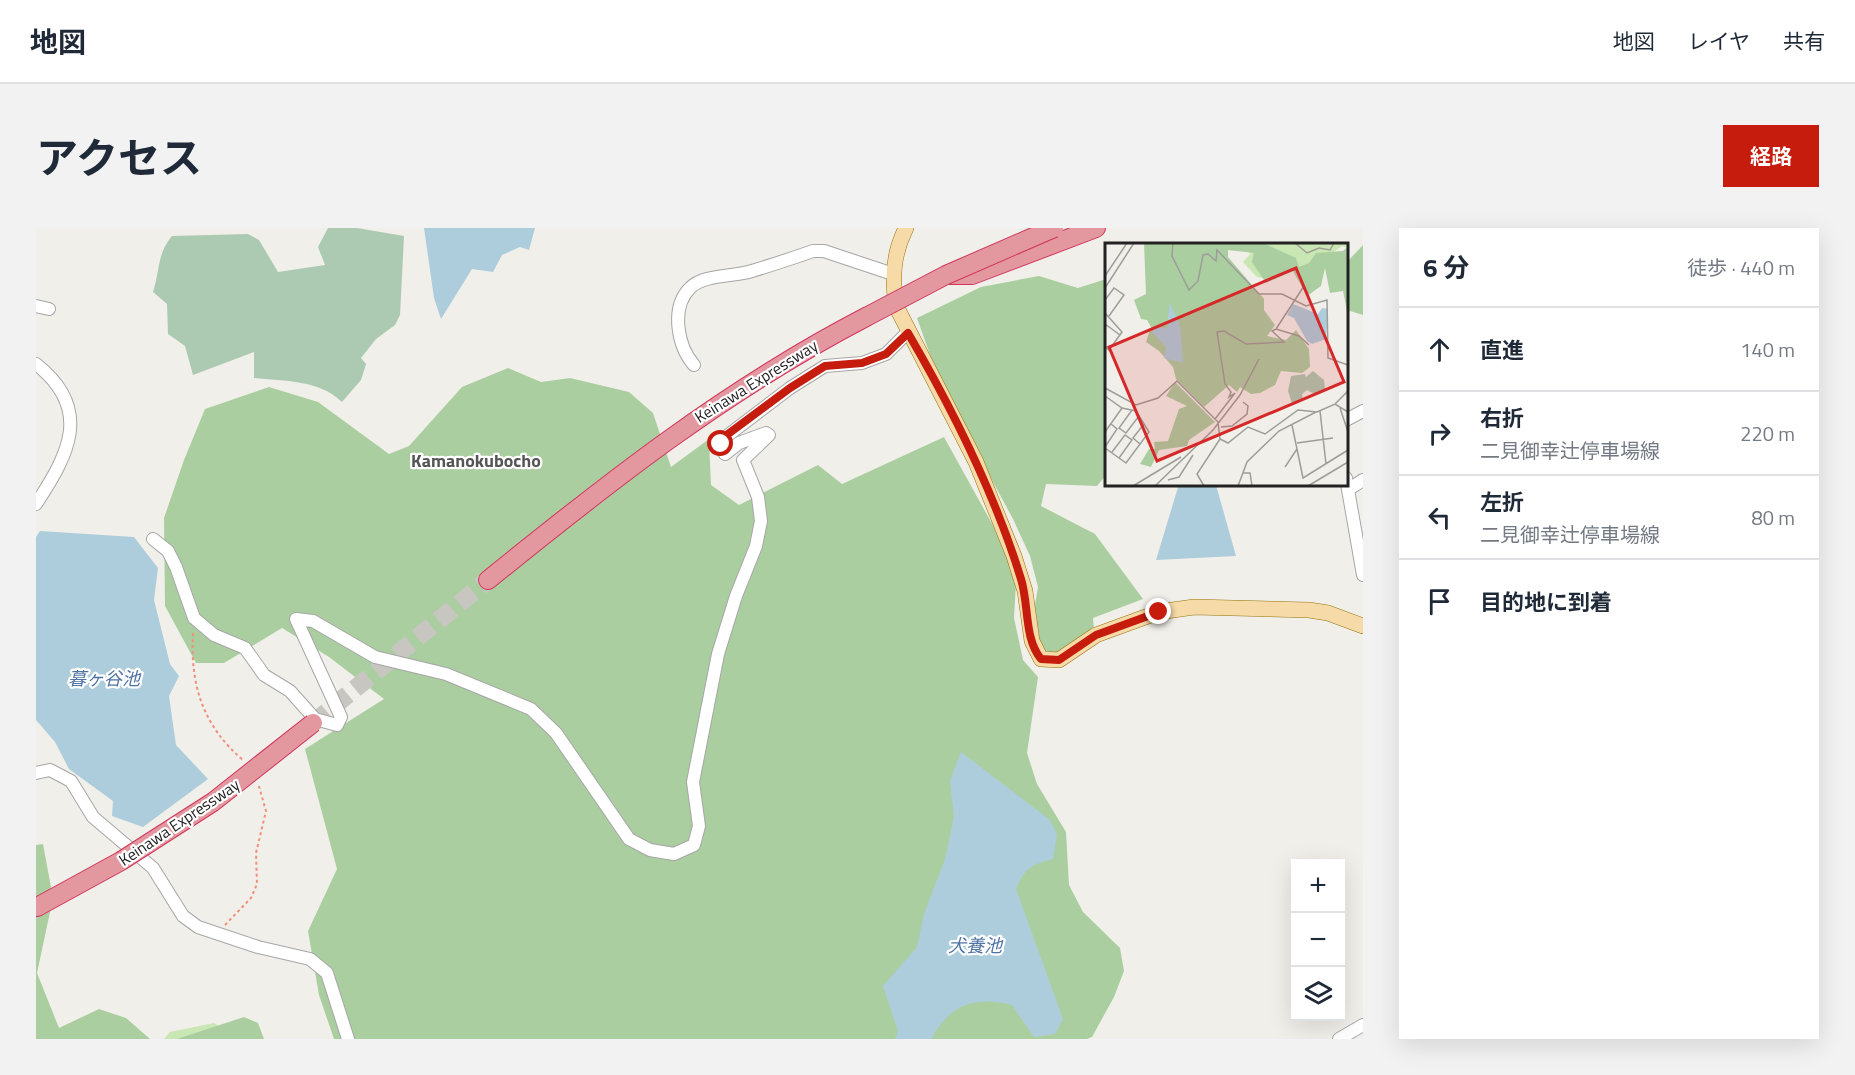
<!DOCTYPE html>
<html lang="ja">
<head>
<meta charset="utf-8">
<style>
  body { margin:0; font-family:"Titillium Web","Noto Sans JP",sans-serif; background:#f2f2f3; color:#1f2937 }
  .controls { position:absolute; right:18px; bottom:18px; display:grid; overflow:hidden; border-radius:0px; box-shadow:0 6px 24px #0002 }
  .controls button { width:54px; height:54px; display:grid; place-items:center; padding:0; border:0; border-bottom:2px solid #e0e1e3; background:#fff; color:#1f2937; font:30px sans-serif }
  .stop { position:absolute; width:18px; height:18px; margin:-14px; border:4px solid #c61c0d; border-radius:50%; background:#fff }
  .stop.end { background:#c61c0d; border-color:#fff; box-shadow:0 2px 6px #0008 }
  .list { margin:0; padding:0; list-style:none }
  h2 { display:flex; justify-content:space-between; align-items:center; height:78px; margin:0; padding:0 24px; font-size:26px }
  h2 small { font-size:20px; font-weight:400; color:#747a83 }
  .list li { display:grid; grid-template-columns:39px 1fr auto; gap:18px; align-items:center; box-sizing:border-box; height:84px; padding:0 24px; border-top:2px solid #e0e1e3 }
  .list b { display:block; font-size:22px; white-space:nowrap }
  .list p { margin:0; font-size:20px; white-space:nowrap; color:#747a83 }
  .list em { font-size:20px; font-style:normal; color:#747a83 }
  .icon { flex:none; width:33px; height:33px; fill:none; stroke:currentColor; stroke-width:2; stroke-linecap:round; stroke-linejoin:round }
  .map { position:relative; flex:none; width:1327px; height:811px; overflow:hidden; border-radius:0px }
  header { display:flex; align-items:center; gap:36px; box-sizing:border-box; height:84px; padding:0 30px; background:#fff; border-bottom:2px solid #e0e1e3 }
  header strong { font-size:28px }
  nav { display:flex; gap:33px; margin-inline-start:auto; font-size:21px }
  .intro { display:flex; align-items:center; justify-content:space-between; box-sizing:border-box; height:144px; padding:0 36px }
  h1 { margin:0; font-size:42px }
  .button { padding:15px 27px; border-radius:0px; background:#c61c0d; color:#fff; font-size:21px; font-weight:700 }
  main { display:flex; gap:36px; padding:0 36px }
  aside { flex:1; background:#fff; border-radius:0px; box-shadow:0 6px 24px #0002 }
  .map>svg:first-child { display:block }
  .grass { fill:#c9e7b3 }
  .forest { fill:#abcea1 }
  .cemetery { fill:#acc9b2 }
  .water { fill:#adcddc }
  .lines { fill:none; stroke-linecap:round; stroke-linejoin:round }
  .highway-tunnel { stroke:#c8c6c1; stroke-width:18; stroke-dasharray:18 9; stroke-linecap:butt }
  .minor-casing { stroke:#a6a6a6; stroke-width:14 }
  .major-casing { stroke:#96720a; stroke-width:16 }
  .highway-casing { stroke:#d1355e; stroke-width:20 }
  .path { stroke:#f1907a; stroke-width:2; stroke-dasharray:3 3; stroke-linecap:butt }
  .minor { stroke:#fff; stroke-width:12 }
  .major { stroke:#f6dba9; stroke-width:15 }
  .highway { stroke:#e3979f; stroke-width:18 }
  .highway-bridge-casing { stroke:#d1355e; stroke-width:20; stroke-linecap:butt }
  .highway-bridge { stroke:#e3979f; stroke-width:18 }
  .route { stroke:#c61c0d; stroke-width:8 }
  .labels { text-anchor:middle; dominant-baseline:central; stroke-width:4.5; stroke-linejoin:round; paint-order:stroke }
  .street-label { font-size:16px; fill:#222; stroke:#fff }
  .neighbourhood-label { font-size:18px; font-weight:bold; fill:#555; stroke:#fff }
  .water-label { font-size:18px; font-style:italic; fill:#5074a5; stroke:#fff }
  .inset-road { fill:none; stroke:#9e9d99; stroke-width:1.5 }
  .view { fill:#d62828; fill-opacity:0.15; stroke:#d62828; stroke-width:3 }
  .inset-edge { fill:none; stroke:#222; stroke-width:3 }
</style>
</head>
<body>
<header>
<strong>地図</strong>
<nav><a>地図</a><a>レイヤ</a><a>共有</a></nav>
</header>
<div class="intro"><h1>アクセス</h1><a class="button">経路</a></div>
<main>
<div class="map">
<svg width="1327" height="811" viewBox="0 0 1327 811">
  <rect width="100%" height="100%" fill="#f1efe9"/>
  <path class="grass" d="M178,795L202,811H128L134,804Z"/>
  <path class="forest" d="M1327,17V87L1311,82L1310,35Z
    M1003,48L1042,60L1070,51V247L1061,258L1010,256L1005,278L1059,306L1107,371L1057,390L1058,402L1036,421L1007,428L997,389L1002,359L994,328L977,291L905,158L881,90L945,59Z
    M472,140L505,154L534,150L593,164L617,185L635,239L673,211L675,257L703,277L782,237L806,256L908,209L975,330L980,355L978,390L987,432L1002,449L991,525L1001,556L1030,604L1033,657L1047,684L1084,720L1088,743L1078,769L1056,809L1051,811H298L283,767L272,703L301,641L269,521L348,471L293,429L246,400L188,435H160L129,378L128,290L148,232L169,181L233,159L282,174L353,226L373,218L426,159Z
    M7,616L17,670L1,745L23,800L63,781L90,790L114,811H0V617Z
    M208,789L222,795L228,811H141Z"/>
  <path class="cemetery" d="M292,0H321L368,8L364,87L359,97L340,111L325,130L330,136L325,152L306,174C284,152 248,153 218,150V124L157,147L149,118L132,106L131,76L117,64C124,42 121,26 136,8L212,6L223,12L242,44L289,37L282,19Z"/>
  <path class="water" d="M388,0H499L493,22L484,19L466,27L457,44L436,41L405,91L398,70Z
    M1143,256L1180,257L1200,328L1120,332Z
    M4,303L98,309L122,340L118,372L134,436L143,448L133,468L140,517L172,551L107,599L76,588L77,573L33,541L19,514L0,492V309Z
    M925,524L1014,592L1021,606L1017,631C996,636 988,641 980,661L1027,791L1019,806L998,809L976,777C939,768 914,776 895,811H859L862,803L847,758L881,719L888,686L909,631L918,589L914,553Z"/>
  <g class="lines">
    <path class="highway-tunnel" d="M277,495L452,352"/>
    <defs>
      <path id="minor" d="M0,78L13,81
        M0,136C57,181 33,226 0,276
        M658,137C642,119 634,80 654,60C668,46 697,49 716,43C736,37 757,30 777,23H788L857,46
        M1310,192L1327,183
        M1310,250L1327,347
        M1313,261L1327,252
        M117,311L132,323L140,339L158,390L178,407L209,420L228,447L254,463L279,491L301,497L305,489L260,391L277,393L339,429L410,446L495,481L520,505L593,611L614,622L638,626L658,617L663,598L657,554L682,426L700,368L720,318L725,293L722,269L707,232L733,207L730,205L703,215L689,226L685,220L687,211L754,160L789,138L826,135L850,126L872,104
        M0,545L14,542L35,553L57,589L117,640L147,688L162,699L222,719L274,731L291,745L312,811
        M1303,811L1327,797"/>
      <path id="major" d="M870,0C857,26 855,51 861,80L940,234L978,328L989,363L996,413L1005,431L1023,432L1060,407L1123,384L1158,379L1273,382L1292,385L1327,398"/>
      <path id="highway" d="M911,47H936L1060,0
        M452,352C573,254 691,161 830,89
        M1,679L85,633"/>
    </defs>
    <use href="#minor" class="minor-casing"/>
    <use href="#major" class="major-casing"/>
    <use href="#highway" class="highway-casing"/>
    <path class="path" d="M157,405C154,458 167,498 208,533
      M189,697L215,670L221,656L220,625L230,583L222,555"/>
    <use href="#minor" class="minor"/>
    <use href="#major" class="major"/>
    <use href="#highway" class="highway"/>
    <defs>
      <path id="highway-bridge" d="M830,89L910,47L1018,0
        M85,633L177,574L277,495"/>
    </defs>
    <use href="#highway-bridge" class="highway-bridge-casing"/>
    <use href="#highway-bridge" class="highway-bridge"/>
  </g>
  <g class="lines">
    <path class="route" d="M685,216L692,206L754,160L789,138L826,135L850,126L872,105C917,182 959,266 985,351C993,376 988,411 1005,431L1023,432L1060,407L1123,384"/>
  </g>
  <g class="labels">
    <g class="street-label">
      <text transform="translate(720 153) rotate(-32)">Keinawa Expressway</text>
      <text transform="translate(143 594) rotate(-34)">Keinawa Expressway</text>
    </g>
    <g class="neighbourhood-label">
      <text x="440" y="232">Kamanokubocho</text>
    </g>
    <g class="water-label">
      <text x="68" y="450">暮ヶ谷池</text>
      <text x="939" y="717">犬養池</text>
    </g>
  </g>
  <g transform="translate(1069 15)">
    <rect width="243" height="243" fill="#f1efe9"/>
    <path d="M126,0H243V5L237,3L200,30L177,19L172,34L167,37L152,34L138,19L146,10Z" fill="#c9e7b3"/>
    <path d="M39,0H158L191,15L194,24L204,20L211,10L238,8L243,3V73L238,48L225,50L220,25L216,43L202,53L188,28L161,40L147,19L149,10L123,7V14L159,56V67L170,82L162,93L181,97L191,87L204,106L205,124L197,130L176,128L170,142L155,150L146,151L135,144L132,149L124,142L99,164L71,136L68,124L54,108L41,99L46,84L42,77L36,76L29,57L41,51ZM70,139L110,179L84,197L82,203L54,207L46,224L35,221L44,206H50L49,199L63,198L74,166L82,163L61,153Z" fill="#abcea1"/>
    <path d="M208,128L219,137L220,146L209,151L202,147L197,151L198,157L187,160L183,148L186,133L200,131L201,134Z" fill="#acc9b2"/>
    <path d="M65,60L75,83L78,120L59,115L61,104L47,89L50,85H62ZM188,61L213,71L217,65L223,66L221,96L207,101L202,98L189,75L182,72Z" fill="#adcddc"/>
    <path class="inset-road" d="M68,0L67,13L84,47L93,38L98,12L103,11L111,18L112,7L154,51H177L201,63L222,57L223,115L243,122M190,0L202,10L214,5L225,7L229,0M0,33L22,0M0,45L29,0M0,57L9,45L19,52L4,73M0,70L17,89L4,107L0,103M0,81L15,92M171,86L199,43M0,145L31,162L53,155L72,138L113,179L115,196L123,200L143,184L160,191L193,167L212,169L230,161L243,169M0,153L17,165L31,168L44,189L21,220L0,205M230,161L243,148M235,165L243,189M27,167L14,185L21,190L34,173M215,168L221,221M110,176L130,150L124,154L126,149L120,141L112,89L119,88L141,101L179,99L167,88L171,86L194,93L204,102M187,182L198,235L243,207M116,184L127,183L142,171L143,163L138,159M0,189L17,165M192,200L228,195M35,201L28,195L39,181M0,204L12,186L6,181M7,209L20,192L27,197L14,215M180,224L192,206M138,230H145L147,243M63,237L74,234L88,212M28,243L76,214M50,243L108,187L135,152L154,116M99,243L92,231L115,196M133,243L142,219L174,188L211,169M203,243L243,219"/>
    <path class="view" d="M191,25L239,139L52,218L4,104Z"/>
    <rect width="243" height="243" class="inset-edge"/>
  </g>
</svg>
<div class="controls">
<button>+</button>
<button>−</button>
<button><svg class="icon" aria-label="layers" viewBox="0 0 24 24"><path d="M12 4l9 5-9 5-9-5zM3 14l9 5 9-5"/></svg></button>
</div>
<div class="stop" style="left:685px;top:216px"></div>
<div class="stop end" style="left:1123px;top:384px"></div>
</div>
<aside>
<h2>6 分<small>徒歩 · 440 m</small></h2>
<ul class="list">
<li><svg class="icon" aria-label="ahead" viewBox="0 0 24 24"><path d="M12 20V5M6 11l6-6 6 6"/></svg><div><b>直進</b></div><em>140 m</em></li>
<li><svg class="icon" aria-label="right" viewBox="0 0 24 24"><path d="M7 20v-9h11M14 6l5 5-5 5"/></svg><div><b>右折</b><p>二見御幸辻停車場線</p></div><em>220 m</em></li>
<li><svg class="icon" aria-label="left" viewBox="0 0 24 24"><path d="M17 20v-9H6M10 6l-5 5 5 5"/></svg><div><b>左折</b><p>二見御幸辻停車場線</p></div><em>80 m</em></li>
<li><svg class="icon" aria-label="arrive" viewBox="0 0 24 24"><path d="M6 21V4h12l-3 4 3 4H6"/></svg><div><b>目的地に到着</b></div></li>
</ul>
</aside>
</main>
</body>
</html>
